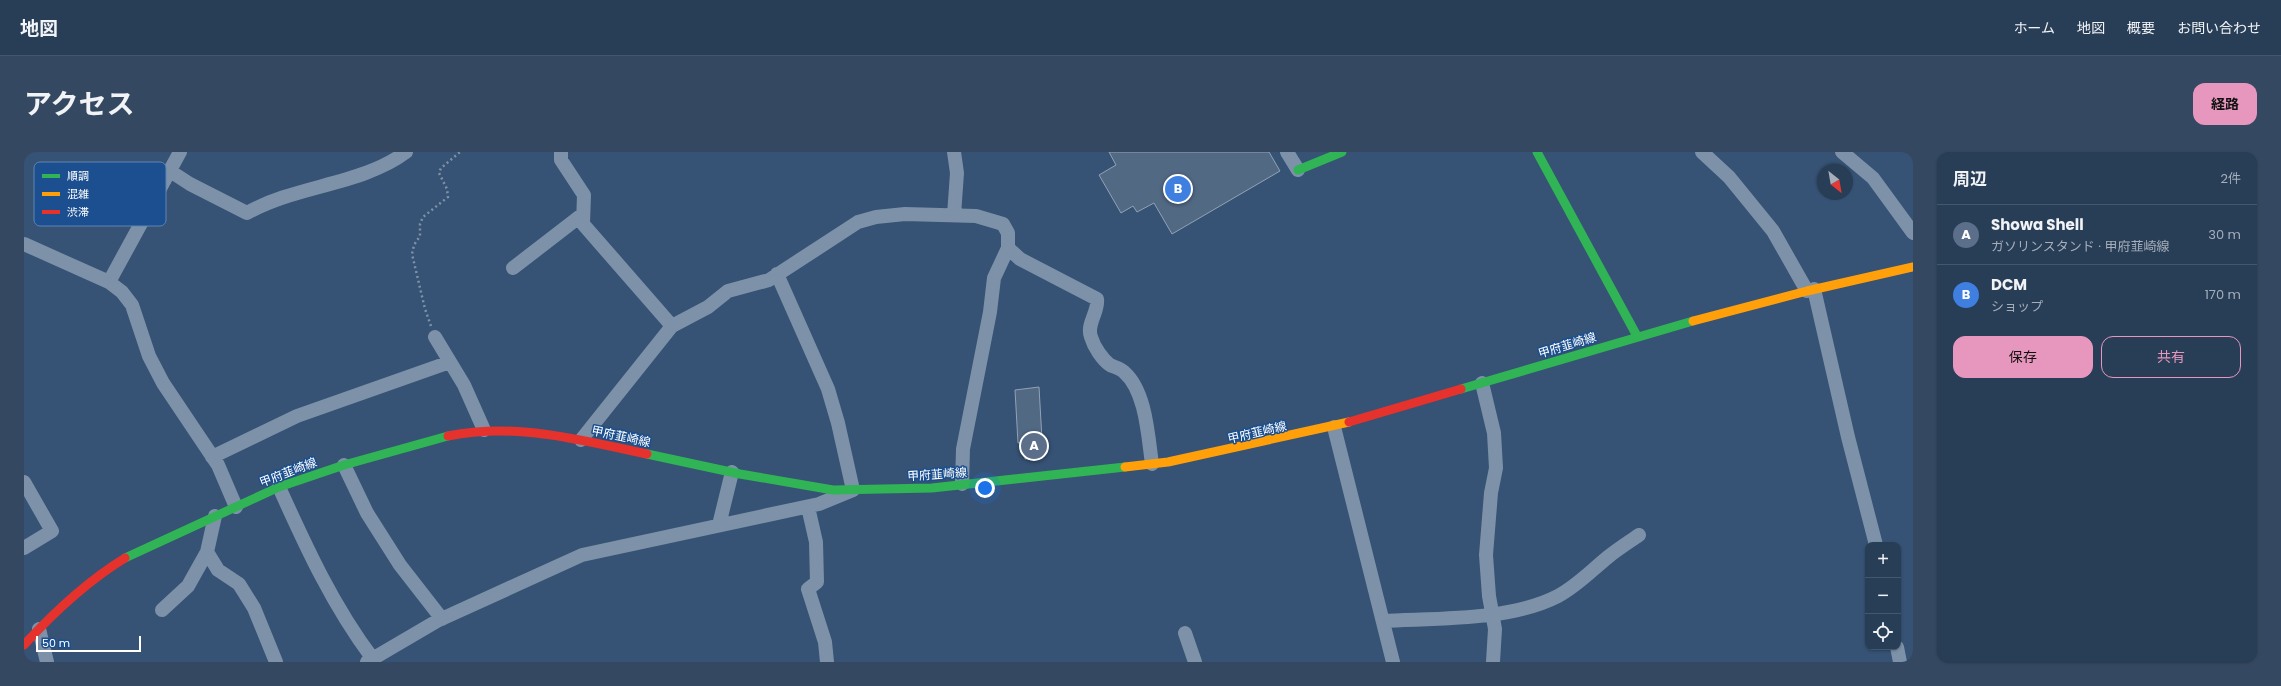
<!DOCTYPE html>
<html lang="ja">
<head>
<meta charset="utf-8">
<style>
  body { margin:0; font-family:Poppins,"Noto Sans JP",sans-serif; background:#344961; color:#f1f3f6 }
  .controls { position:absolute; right:12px; bottom:12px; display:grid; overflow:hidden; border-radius:8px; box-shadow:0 1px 3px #0004 }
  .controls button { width:36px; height:36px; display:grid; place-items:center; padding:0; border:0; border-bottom:1px solid #44576d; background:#283e57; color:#f1f3f6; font:20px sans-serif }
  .compass { position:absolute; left:1793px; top:12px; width:36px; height:36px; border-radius:50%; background:#283e57; box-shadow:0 1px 3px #0004; rotate:149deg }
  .scale { position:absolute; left:12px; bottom:10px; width:105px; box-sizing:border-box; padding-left:4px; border:2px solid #fff; border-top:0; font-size:11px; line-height:14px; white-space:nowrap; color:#fff; -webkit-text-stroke:3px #1b4f8f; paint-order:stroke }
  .you { position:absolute; left:961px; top:336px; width:14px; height:14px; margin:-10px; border:3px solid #fff; border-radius:50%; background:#1a73e8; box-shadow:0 0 0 6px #1a73e833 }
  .badge { display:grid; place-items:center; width:26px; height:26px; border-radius:50%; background:#e797bd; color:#fff; font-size:13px; font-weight:700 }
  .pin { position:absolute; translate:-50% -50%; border:2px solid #fff; box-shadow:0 1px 4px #0006 }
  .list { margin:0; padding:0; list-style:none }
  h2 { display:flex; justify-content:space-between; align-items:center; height:52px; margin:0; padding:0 16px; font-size:17px }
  h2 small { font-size:13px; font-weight:400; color:#a5aeba }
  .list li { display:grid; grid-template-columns:26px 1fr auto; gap:12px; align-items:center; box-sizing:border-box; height:60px; padding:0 16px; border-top:1px solid #44576d }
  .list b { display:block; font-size:15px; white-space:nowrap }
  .list p { margin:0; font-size:13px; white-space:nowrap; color:#a5aeba }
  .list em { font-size:13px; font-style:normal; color:#a5aeba }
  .actions { display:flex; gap:8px; padding:12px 16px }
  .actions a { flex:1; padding:9px 0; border:1px solid #e797bd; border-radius:12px; text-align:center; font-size:14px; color:#e797bd }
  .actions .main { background:#e797bd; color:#111 }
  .icon { flex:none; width:22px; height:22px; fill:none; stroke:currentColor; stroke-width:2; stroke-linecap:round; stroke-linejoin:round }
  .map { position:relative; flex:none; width:1889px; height:510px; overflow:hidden; border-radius:12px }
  header { display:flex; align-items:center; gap:24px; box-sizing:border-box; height:56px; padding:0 20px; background:#283e57; border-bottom:1px solid #44576d }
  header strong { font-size:19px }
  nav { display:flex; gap:22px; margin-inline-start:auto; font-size:14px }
  .intro { display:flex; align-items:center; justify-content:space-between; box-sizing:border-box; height:96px; padding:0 24px }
  h1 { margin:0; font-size:28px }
  .button { padding:10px 18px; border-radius:12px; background:#e797bd; color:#111; font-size:14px; font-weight:700 }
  main { display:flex; gap:24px; padding:0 24px }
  aside { flex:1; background:#283e57; border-radius:12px; box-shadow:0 1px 3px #0004 }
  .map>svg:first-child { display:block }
  .building { fill:#526984; stroke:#92a2b6 }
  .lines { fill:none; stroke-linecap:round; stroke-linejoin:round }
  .path { stroke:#7d92a8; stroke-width:2.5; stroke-dasharray:2 3; stroke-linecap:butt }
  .street { stroke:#7d92a8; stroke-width:14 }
  .fast { stroke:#30b455; stroke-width:9 }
  .slow { stroke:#ff9f0a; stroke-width:9 }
  .jam { stroke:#e5322d; stroke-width:9 }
  .labels { text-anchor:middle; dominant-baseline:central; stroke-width:3; stroke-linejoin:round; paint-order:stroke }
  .street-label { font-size:12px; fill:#fff; stroke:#1b4f8f }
  .key { fill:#1b4f8f; stroke:#5f84b1; stroke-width:1 }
  .key-label { font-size:11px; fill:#fff }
</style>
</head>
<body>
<header>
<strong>地図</strong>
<nav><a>ホーム</a><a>地図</a><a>概要</a><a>お問い合わせ</a></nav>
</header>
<div class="intro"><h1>アクセス</h1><a class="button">経路</a></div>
<main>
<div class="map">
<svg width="1889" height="510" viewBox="0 0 1889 510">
  <rect width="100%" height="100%" fill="#365274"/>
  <path class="building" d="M1085,0H1245L1256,19L1148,82L1130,51L1113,60L1109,54L1097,61L1075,23L1092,13Z
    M1015,235L1019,305L1001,307L1000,290L994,291L991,238Z"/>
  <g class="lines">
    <path class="path" d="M407,174L401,157L388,102L390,93L396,84V72L399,65L424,45L423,37L415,21L417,16L436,0"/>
    <path class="street" d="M537,0V8L560,43L559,72L648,174
      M930,0L933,21L930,63
      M1263,0L1274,18
      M1678,0L1705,25L1749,79L1783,139
      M1818,0L1849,26L1889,81
      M146,19L166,32L223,61C272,33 338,33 382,0
      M0,92L85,130L98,140L108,153L125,204L139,231L194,313L212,355
      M489,116L559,62
      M85,130L156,0
      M1790,137L1824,285L1852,393
      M411,185L440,233L460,278
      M1458,231L1470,281L1472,316L1467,341L1462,403L1465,444L1471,477L1469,510
      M1310,275L1369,510
      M557,288L648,174L684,155L704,139L745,128L834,70L852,65L881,62L952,64L979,72L984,81V96L996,107L1073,147C1075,160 1062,172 1067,185C1070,195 1078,207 1086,213C1090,215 1096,216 1100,220C1122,239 1124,284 1128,312
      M188,305L273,264L426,210
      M320,313L343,361L376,413L418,467
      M0,330L28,379L0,396
      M938,332L939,297L966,160L970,126L984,96
      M255,335C282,395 309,454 349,507
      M784,355L792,390L793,430L784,437L801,490L803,510
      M695,373L708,320
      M183,400L194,418L215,432L230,456L252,510
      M138,458L164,434L183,400L191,364
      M1359,469C1412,466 1486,469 1534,444C1553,434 1568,418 1584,405C1594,397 1605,390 1615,383
      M15,477L23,510
      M1161,481L1171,510
      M1873,495L1876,510
      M343,510L413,469L558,403L795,352L829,338L814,271L804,237L753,122"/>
    <path class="fast" d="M1513,0L1613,184
      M1274,18L1318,0
      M1437,237L1669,169
      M623,302L716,322L809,338L908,336L1101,315
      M101,406L255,335L320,313L424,284"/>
    <path class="slow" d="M1669,169L1783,139L1889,115
      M1101,315L1144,310L1325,270"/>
    <path class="jam" d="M1325,270L1437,237
      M424,284C493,270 556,288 623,302
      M0,493C31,459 62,430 101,406"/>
  </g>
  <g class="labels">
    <g class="street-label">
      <text transform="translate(1543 193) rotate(-17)">甲府韮崎線</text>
      <text transform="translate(1233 280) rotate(-13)">甲府韮崎線</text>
      <text transform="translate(597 284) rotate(12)">甲府韮崎線</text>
      <text transform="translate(264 320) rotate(-21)">甲府韮崎線</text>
      <text transform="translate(913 322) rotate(-4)">甲府韮崎線</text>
    </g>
  </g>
  <rect x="10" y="10" width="132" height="64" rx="6" class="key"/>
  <rect x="18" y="22" width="18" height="4" fill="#30b455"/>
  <rect x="18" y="40" width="18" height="4" fill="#ff9f0a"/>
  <rect x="18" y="58" width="18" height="4" fill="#e5322d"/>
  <g class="key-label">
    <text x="43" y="28">順調</text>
    <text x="43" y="46">混雑</text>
    <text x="43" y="64">渋滞</text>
  </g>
</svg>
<div class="controls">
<button>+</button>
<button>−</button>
<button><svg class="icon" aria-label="locate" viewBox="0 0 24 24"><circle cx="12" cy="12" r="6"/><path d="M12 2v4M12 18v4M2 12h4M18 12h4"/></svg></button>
</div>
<svg class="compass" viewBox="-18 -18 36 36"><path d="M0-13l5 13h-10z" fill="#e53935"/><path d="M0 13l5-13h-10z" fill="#a5aeba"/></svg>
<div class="scale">50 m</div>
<div class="you"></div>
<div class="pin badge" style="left:1010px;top:294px;background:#5c6f8a">A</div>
<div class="pin badge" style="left:1154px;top:37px;background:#3f7fe0">B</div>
</div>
<aside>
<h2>周辺<small>2件</small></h2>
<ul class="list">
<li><span class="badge" style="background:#5c6f8a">A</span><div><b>Showa Shell</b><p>ガソリンスタンド · 甲府韮崎線</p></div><em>30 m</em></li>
<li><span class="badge" style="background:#3f7fe0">B</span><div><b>DCM</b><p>ショップ</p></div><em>170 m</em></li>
</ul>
<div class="actions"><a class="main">保存</a><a>共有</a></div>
</aside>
</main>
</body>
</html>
